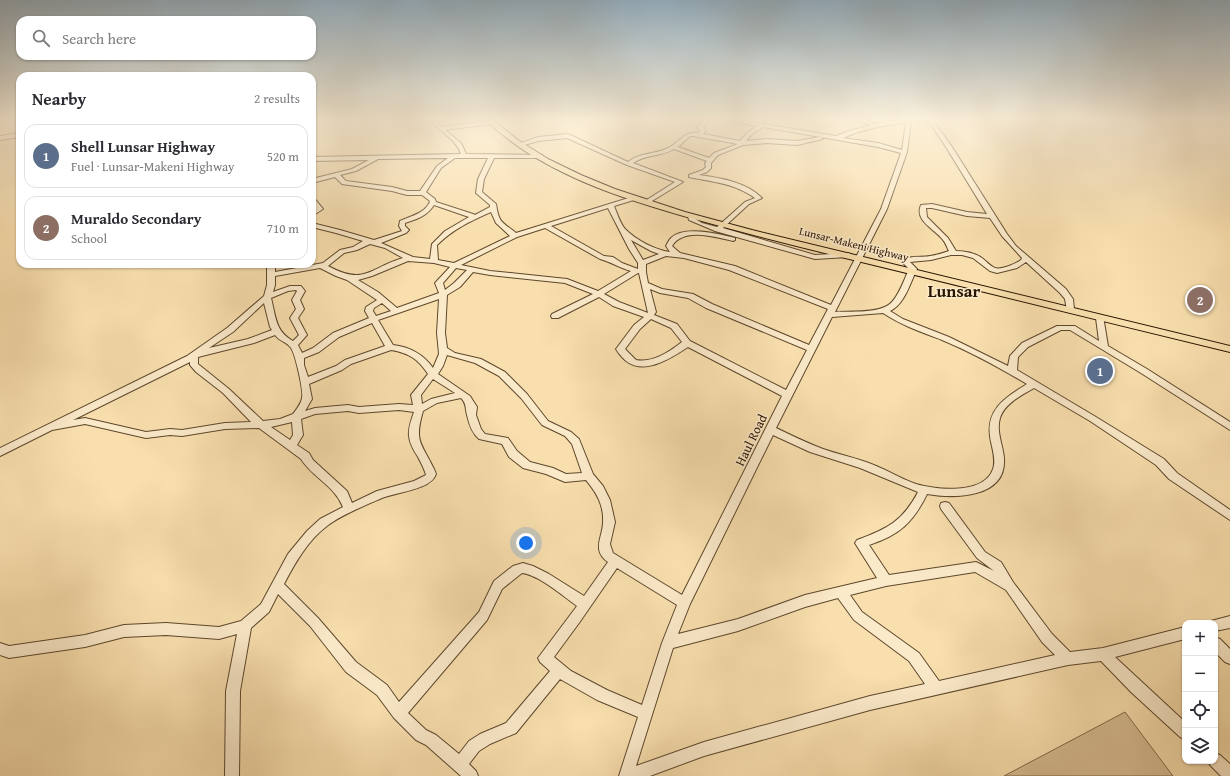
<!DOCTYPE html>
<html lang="en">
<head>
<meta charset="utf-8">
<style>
  body { margin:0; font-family:"Gentium Book Plus",serif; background:#f2f2f3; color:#2b2b33 }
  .controls { position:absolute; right:12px; bottom:12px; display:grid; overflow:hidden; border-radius:8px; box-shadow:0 1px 3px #0004 }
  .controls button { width:36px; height:36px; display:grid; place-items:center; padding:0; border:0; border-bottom:1px solid #e1e1e2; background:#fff; color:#2b2b33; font:20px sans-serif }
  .you { position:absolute; left:526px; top:543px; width:14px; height:14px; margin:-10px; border:3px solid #fff; border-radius:50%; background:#1a73e8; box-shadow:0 0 0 6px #1a73e833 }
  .badge { display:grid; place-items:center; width:26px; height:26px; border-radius:50%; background:#b45309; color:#fff; font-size:13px; font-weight:700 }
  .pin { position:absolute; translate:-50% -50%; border:2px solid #fff; box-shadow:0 1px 4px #0006 }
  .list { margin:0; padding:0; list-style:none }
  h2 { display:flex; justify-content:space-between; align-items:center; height:52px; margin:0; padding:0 16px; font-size:17px }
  h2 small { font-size:13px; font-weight:400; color:#7c7c81 }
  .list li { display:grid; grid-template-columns:26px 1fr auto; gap:12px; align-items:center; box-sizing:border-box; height:64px; margin:0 8px 8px; padding:0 8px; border:1px solid #e1e1e2; border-radius:12px }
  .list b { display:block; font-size:15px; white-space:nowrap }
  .list p { margin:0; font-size:13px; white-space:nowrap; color:#7c7c81 }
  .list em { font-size:13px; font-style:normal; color:#7c7c81 }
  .icon { flex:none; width:22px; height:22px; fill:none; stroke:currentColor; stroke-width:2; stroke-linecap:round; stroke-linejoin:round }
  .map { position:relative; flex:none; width:1230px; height:776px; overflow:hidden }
  .search { position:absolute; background:#fff; box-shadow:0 1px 3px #0004; left:16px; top:16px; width:300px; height:44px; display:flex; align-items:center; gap:10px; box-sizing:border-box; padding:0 14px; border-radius:12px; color:#7c7c81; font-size:15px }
  .panel { position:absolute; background:#fff; box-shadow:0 1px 3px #0004; left:16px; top:72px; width:300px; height:196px; border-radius:12px }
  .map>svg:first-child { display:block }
  .green { fill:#d6bc90; stroke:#806848 }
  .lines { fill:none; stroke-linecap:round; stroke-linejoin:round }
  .minor-casing { stroke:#5d472c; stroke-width:2 }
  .major-casing { stroke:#291400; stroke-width:2 }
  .minor { fill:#fbeaca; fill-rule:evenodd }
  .major { fill:#f9dfae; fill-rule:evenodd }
  .labels { text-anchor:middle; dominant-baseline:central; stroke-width:3; stroke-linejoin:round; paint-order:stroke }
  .far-street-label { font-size:11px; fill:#291400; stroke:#fbeaca }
  .street-label { font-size:13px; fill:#291400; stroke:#fbeaca }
  .district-label { font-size:17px; font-weight:bold; fill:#291400; stroke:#fbeaca }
</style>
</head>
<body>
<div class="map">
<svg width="1230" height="776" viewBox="0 0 1230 776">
  <rect width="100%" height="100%" fill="#f9dfae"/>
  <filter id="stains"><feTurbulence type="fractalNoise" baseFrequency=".005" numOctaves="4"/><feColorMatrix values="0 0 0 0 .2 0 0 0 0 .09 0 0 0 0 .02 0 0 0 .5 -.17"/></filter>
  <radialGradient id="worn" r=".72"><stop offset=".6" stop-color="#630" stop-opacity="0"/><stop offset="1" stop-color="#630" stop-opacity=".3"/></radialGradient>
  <path class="green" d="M1125,712L1173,776H1004Z"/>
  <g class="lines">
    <defs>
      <path id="minor" d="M431,120H436L442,127L493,121L494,122L491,124L445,130L461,143L466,154L542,155L543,156L540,158H494L484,179L482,192L496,204C499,223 501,221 516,233L635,196L638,198L637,199L614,206C617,213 620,223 625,229C636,240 655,250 670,252L666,246C667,244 669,240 671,238C684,225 719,234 735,238V240L733,241C715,237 684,227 672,246L680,253L735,266L831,305L881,209L901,153L878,147L763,127L751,135L746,141L766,139L797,141L820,137L823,139L797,145L766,143L743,145L718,155L711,163V168L707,172L699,175C721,178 746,182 762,198L749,204L723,228L815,255L848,253L852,255L848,257L815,259L715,231L689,220L688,216L691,214L693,215L694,218L702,223L717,227L745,202L755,198C734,183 713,182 689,177V175L703,170L706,167L705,163L707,161L674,149C661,157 645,154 633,163L683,182L647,204L645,203V201L675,182L627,165L567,138L538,141L521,146L518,144L538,137L568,134L628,162C640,152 655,155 668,148C679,143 684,131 698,133L700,131L697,127L704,120H709L703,127L706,131L703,134L740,141L747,133L757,126L726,120H739L836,136L849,131L871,125L855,120H864L876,124L884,121L911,120L907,152L887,209L835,312C849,311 882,314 892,302C900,293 904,280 909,269L902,262C910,254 920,258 930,256C937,255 943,253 949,251C947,248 946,243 943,240C935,229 914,221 921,205L932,204L967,212L987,214L946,147L928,120H933L952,147L1007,234L1016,246L1066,289L1073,299L1074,309L1070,311H1067L1065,299L1060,293L1026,262L1017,268L997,273L990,271L973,258L962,255H951L931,260L910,262L917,269C910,283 905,304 890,311L903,319L949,337L1008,366L1010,356L1022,343L1057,326H1075L1099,341L1096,318L1100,316H1103L1108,346L1147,369L1230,422V430L1141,373L1070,330H1061L1028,347L1018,357L1017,370L1096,417L1164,459L1177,473L1230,510V520L1169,479L1156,465L1090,421L1034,388C1022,395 1004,404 1000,418C996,432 1003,445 1004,458C1007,498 955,499 927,494C913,523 899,535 869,545L889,575L976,562L994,571L977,558L941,509L940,506L941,503L945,502L949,503L985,552L1001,562L1013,582L1052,634L1070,652L1103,648L1185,627V639L1115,657L1185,722V739L1180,737L1131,692L1101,661L1068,665L870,710L704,756L650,776H619L638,717L597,700L560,679L516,733L490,744L479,751L469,764L476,771L478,776H461L426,745L416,740L394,718L377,695L346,672L310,626L278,594L269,612L251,628L240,691L239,776H225L226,691L237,634L219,639L166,635L124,637L85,647L9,658L0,655V643L9,646L85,635L124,625L166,623L219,627L241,621L261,604L288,554L307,531L320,519L343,507C334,485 313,478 301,459L259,428L225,429L182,436L170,435L146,438L85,424L52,430L0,456V448L187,356L227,328L264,296L267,285V264H275V272L323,263L340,250L353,247L363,241L336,233L312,227V223L340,230L374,240L402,231L399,226L400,221C411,216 426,213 430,201L422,195H407L392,191L342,184L335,177L312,183V179L352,169L369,160L312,161V157L461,154C457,140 440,132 431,120ZM906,123L902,150L878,143L843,138C863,129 884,125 906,123ZM690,136H693L738,144L714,153L709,158L678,147ZM448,158L437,166L420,191H407L392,187L346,181L340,175L356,171L378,159ZM455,158H488L478,179L476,193L490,205V207L475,215L473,214L436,202L435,199L426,192L441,168ZM434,205L469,217L445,231L432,244L430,259L413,257L381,243L406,233L409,230L405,226V223C417,219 427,216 434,205ZM608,208L629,249L638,263V269L622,263L613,257L604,256L551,226ZM926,208H932L967,216L990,218L1002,236L1022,258L1021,260C1015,264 1002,270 995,268C990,266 986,261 982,258C975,253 965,251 956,251L948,238L927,217ZM491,212L496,223L510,236L454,263L438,260L437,245C455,228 469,222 491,212ZM545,228L600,259C611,262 620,268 631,271L598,291L567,279L490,271L461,265L517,237ZM631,240L651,251L659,254L643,260ZM370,244L385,248L403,258C369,268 365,286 328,266L344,253L357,250ZM666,256L684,258L729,270L828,309L809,345L712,304L693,294L662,289L648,283L646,272V264ZM408,261L434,263L450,267L435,283L439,293L397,308L378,292L358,280L372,276ZM320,268L336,276L347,280L377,300L366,307L365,311L369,318L333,333L313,348L302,353L298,345L307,335L298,318L304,309L300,300L305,291L301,286H290L273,292L275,285V276ZM456,268L467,270L454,283L445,290L443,283ZM473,272L490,275L565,283L593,294L552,314L551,316L552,318H558L599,297L613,306L644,317L634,325L616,349C619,354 624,360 629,363C647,374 673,357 688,347L782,396L682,595L613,553L610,544L615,522L610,500L603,486L593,474L579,439L571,432L548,421L527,394L505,372L481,359L455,353L447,348L445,333L447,295L460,287ZM638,273H639L648,313L619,302L604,294ZM650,289L660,293L688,298L706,308L807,350L786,390L690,341L677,324L654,315L656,312ZM296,290L297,291L292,300L296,309L290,318L299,335L293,341C275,331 276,317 271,298L288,291ZM439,299L437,333L439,354L433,368C423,354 410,347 393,345L378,320ZM264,303L270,327L272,330L248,339L209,348L233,332ZM382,303L391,311L376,316L373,311L374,308ZM883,313C901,325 921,332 942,340C971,352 1000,368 1027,384C1003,399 984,411 991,442C993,451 996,461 993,469C984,495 937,490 916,484C899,478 884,468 866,462C852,457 837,454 823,449C807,443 791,435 776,428L832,317ZM651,319L671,328L682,342C669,352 653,363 636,360L625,349L640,329ZM372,323L385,346L345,360L336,366L308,377L304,365V358L319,352L339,337ZM275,335C279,341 287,342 291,348C295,353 304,392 302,398C301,404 296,410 293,414L280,419L263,421L229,389L198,364V357L254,343ZM391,350C409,353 418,359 428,374L411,395L413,405L399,404L359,407L348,405L315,408L305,411L312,399L309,384L342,370L351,364ZM447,355L475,363L499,376L521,398L542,425L565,436L572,444L582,473L566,474L553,468L530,462L517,451L508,438L485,434L481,429L476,415L477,407L470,396L438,374L443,366ZM190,362V365L196,372L223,393L251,422L225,423L182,430L170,429L146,432L85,418L73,420ZM433,379L455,393L431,399L422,404L421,395ZM461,398C467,404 465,408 467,415C469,424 472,433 479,439L502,444L509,457L523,468L546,474L565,482L586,480C596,492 604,505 603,522C603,537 591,550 608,562L584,596L549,574L533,566L523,563L513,566L494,581L479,612L399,702L387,685L356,662L318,618L284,584C295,563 308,540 327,526C341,515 366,505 382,498C396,492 431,490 436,474L434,469C421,442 414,442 423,411L437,403ZM399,410L414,412C407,431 406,439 418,457C421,463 424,468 426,475L414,481L377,491L352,503L347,491L313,460L309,453L297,445L303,435L301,419L315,414L348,411L359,413ZM292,422L293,435L290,440L271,427ZM773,435L810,452L860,468L918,492C903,521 887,529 857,540L855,543L877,578L805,595L738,619L678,634L690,604ZM617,568L677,605L662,643L642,705L607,690L571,671L554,657L579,623ZM975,572L1006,590L1042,642L1055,655L939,681L919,653L862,612L850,595L886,586ZM522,573C539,575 563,596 577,606L538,658L540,662L550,671L506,723L480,734L469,741L459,754L436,735L426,730L408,713L487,620L502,589ZM838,598L854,620L909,661L925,684L870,696L704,742L636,766L673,648L738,631L805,607Z
        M20,133V137L0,140V136Z
        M312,197L314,198L323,209L312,216V211L316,209L312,203Z
        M1230,616V628L1215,631V623H1210L1211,621Z
        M1215,637L1220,639L1230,649V664L1225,662L1215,652Z
        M1215,753L1220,755L1230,764V776H1221L1210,765L1208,761H1215Z"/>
      <path id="major" d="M486,120H493L518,140L548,159L581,175L615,189L685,212L752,230L1230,346V352C1114,324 998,295 882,267C820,252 759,237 698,220C626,200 541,174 486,120Z"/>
    </defs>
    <use href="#minor" class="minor-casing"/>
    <use href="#major" class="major-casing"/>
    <use href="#minor" class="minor"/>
    <use href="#major" class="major"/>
  </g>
  <linearGradient id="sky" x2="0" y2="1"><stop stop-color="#92aab9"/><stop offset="0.52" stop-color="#fcf1db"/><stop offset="1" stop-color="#fcf1db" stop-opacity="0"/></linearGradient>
  <rect width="1230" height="229" fill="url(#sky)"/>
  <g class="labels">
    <g class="far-street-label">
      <text transform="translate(854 244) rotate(14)">Lunsar-Makeni Highway</text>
    </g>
    <g class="street-label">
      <text transform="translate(751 440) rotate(-64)">Haul Road</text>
    </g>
    <g class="district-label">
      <text x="954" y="290">Lunsar</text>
    </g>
  </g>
  <rect width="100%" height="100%" filter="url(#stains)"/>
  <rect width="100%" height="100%" fill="url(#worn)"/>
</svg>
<div class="controls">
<button>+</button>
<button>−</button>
<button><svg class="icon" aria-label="locate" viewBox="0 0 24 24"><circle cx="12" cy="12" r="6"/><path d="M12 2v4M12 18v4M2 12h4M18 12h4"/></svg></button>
<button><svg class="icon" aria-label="layers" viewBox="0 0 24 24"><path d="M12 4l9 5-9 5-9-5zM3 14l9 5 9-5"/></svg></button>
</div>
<div class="you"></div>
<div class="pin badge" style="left:1100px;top:371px;background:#5c6f8a">1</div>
<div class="pin badge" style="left:1200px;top:300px;background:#8d6e63">2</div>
<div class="search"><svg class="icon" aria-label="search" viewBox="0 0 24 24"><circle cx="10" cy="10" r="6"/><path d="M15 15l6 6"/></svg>Search here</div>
<section class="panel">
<h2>Nearby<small>2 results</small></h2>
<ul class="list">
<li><span class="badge" style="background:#5c6f8a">1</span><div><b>Shell Lunsar Highway</b><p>Fuel · Lunsar-Makeni Highway</p></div><em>520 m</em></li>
<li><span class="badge" style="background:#8d6e63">2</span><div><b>Muraldo Secondary</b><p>School</p></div><em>710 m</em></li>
</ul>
</section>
</div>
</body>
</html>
